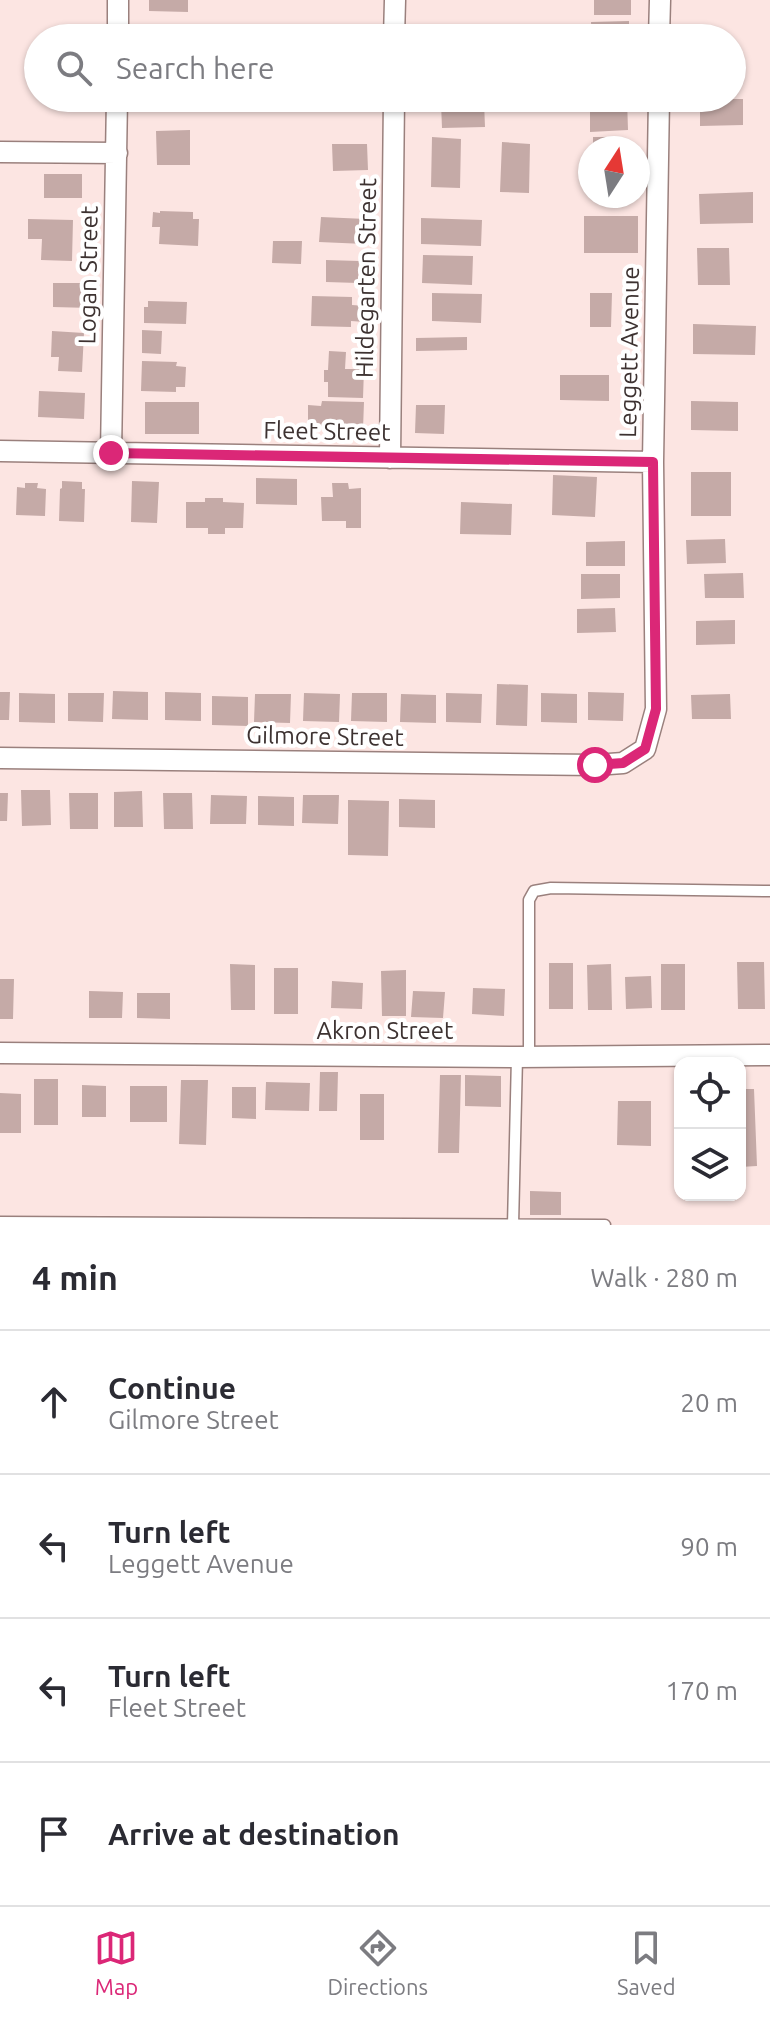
<!DOCTYPE html>
<html lang="en">
<head>
<meta charset="utf-8">
<style>
  body { margin:0; font-family:Ubuntu,sans-serif; background:#f2f2f3; color:#2b2b33 }
  .controls { position:absolute; right:24px; bottom:24px; display:grid; overflow:hidden; border-radius:16px; box-shadow:0 2px 6px #0004 }
  .controls button { width:72px; height:72px; display:grid; place-items:center; padding:0; border:0; border-bottom:2px solid #e1e1e2; background:#fff; color:#2b2b33; font:40px sans-serif }
  .compass { position:absolute; left:578px; top:136px; width:72px; height:72px; border-radius:50%; background:#fff; box-shadow:0 2px 6px #0004; rotate:12deg }
  .stop { position:absolute; width:24px; height:24px; margin:-18px; border:6px solid #db2777; border-radius:50%; background:#fff }
  .stop.end { background:#db2777; border-color:#fff; box-shadow:0 2px 8px #0008 }
  .list { margin:0; padding:0; list-style:none }
  h2 { display:flex; justify-content:space-between; align-items:center; height:104px; margin:0; padding:0 32px; font-size:34px }
  h2 small { font-size:26px; font-weight:400; color:#7c7c81 }
  .list li { display:grid; grid-template-columns:52px 1fr auto; gap:24px; align-items:center; box-sizing:border-box; height:144px; padding:0 32px; border-top:2px solid #e1e1e2 }
  .list b { display:block; font-size:30px; white-space:nowrap }
  .list p { margin:0; font-size:26px; white-space:nowrap; color:#7c7c81 }
  .list em { font-size:26px; font-style:normal; color:#7c7c81 }
  .icon { flex:none; width:44px; height:44px; fill:none; stroke:currentColor; stroke-width:2; stroke-linecap:round; stroke-linejoin:round }
  .map { position:relative; flex:none; width:770px; height:1225px; overflow:hidden }
  .search { position:absolute; background:#fff; box-shadow:0 2px 6px #0004; left:24px; right:24px; top:24px; height:88px; display:flex; align-items:center; gap:20px; box-sizing:border-box; padding:0 28px; border-radius:44px; color:#7c7c81; font-size:30px }
  .sheet { height:680px; background:#fff }
  nav { display:flex; justify-content:space-around; align-items:center; box-sizing:border-box; height:112px; border-top:2px solid #e1e1e2; background:#fff; font-size:22px; color:#7c7c81 }
  nav a { display:grid; justify-items:center; gap:4px }
  nav .on { color:#db2777 }
  .map>svg:first-child { display:block }
  .building { fill:#c5aaa7 }
  .lines { fill:none; stroke-linecap:round; stroke-linejoin:round }
  .lane-casing { stroke:#9a807d; stroke-width:13 }
  .street-casing { stroke:#9a807d; stroke-width:23 }
  .lane { stroke:#fff; stroke-width:10 }
  .street { stroke:#fff; stroke-width:20 }
  .route { stroke:#db2777; stroke-width:10 }
  .labels { text-anchor:middle; dominant-baseline:central; stroke-width:8; stroke-linejoin:round; paint-order:stroke }
  .street-label { font-size:24px; fill:#3d3231; stroke:#fff }
</style>
</head>
<body>
<div class="map">
<svg width="770" height="1225" viewBox="0 0 770 1225">
  <rect width="100%" height="100%" fill="#fce5e2"/>
  <path class="building" d="M149,0H188V12L149,11Z
    M594,0H631V15H594Z
    M629,21V38H592L591,22Z
    M732,48H736L735,86H732Z
    M627,99L628,130L590,132V100Z
    M700,99H743V125L700,126Z
    M484,102L485,127L442,128L441,103Z
    M190,130V165H157L156,131Z
    M432,137L461,139L460,188L431,187Z
    M593,137H619V148H593Z
    M502,142L530,144L529,193L500,192Z
    M332,144H367L368,170L333,171Z
    M44,174H82V198H44Z
    M753,192V223L700,224L699,194Z
    M160,211L193,212V219H199L198,246L159,244L160,227H152L153,212L160,213Z
    M584,216H638V253H584Z
    M321,217L366,219L365,244L319,242Z
    M421,218L482,220L481,246L421,244Z
    M28,219L73,220L72,261L41,260L42,239H28Z
    M273,241H302L301,264L272,263Z
    M697,248H729L730,285H698Z
    M423,255L473,256L472,285L422,283Z
    M326,260L359,261L358,283L326,282Z
    M53,283H91V308L53,307Z
    M432,293L482,294L481,323L432,321Z
    M590,293H612L611,327H590Z
    M312,296L352,297V305L365,306V322L351,321V327L311,326Z
    M148,301L187,302L186,324L144,323V307H148Z
    M693,324L756,326L755,355L693,354Z
    M142,330L162,331L161,354L142,353Z
    M52,331L84,333L82,372L58,371L59,357H51Z
    M467,337V350L416,351V338Z
    M329,351L346,352L345,369H364L363,398L328,397V382H324V370H328Z
    M142,361L177,362L176,366L186,367L185,387H176V392L141,391Z
    M560,375H609V401L560,400Z
    M39,391L85,393L84,419L38,417Z
    M322,401L364,402L363,429L308,427V405L321,406Z
    M691,401L738,402V431L691,430Z
    M145,402H199V434H145Z
    M416,405H445L444,434L415,433Z
    M691,472H731V516H691Z
    M553,475L597,477L595,517L552,515Z
    M256,478L297,479V505L256,504Z
    M62,481L82,482V489H85L84,522L59,521L60,489L62,488Z
    M132,481L159,482L157,523L131,522Z
    M25,483H38L37,488L46,489L45,516L16,515L17,487L25,488Z
    M332,483H348L349,489L361,488V528H346V521H322L321,497H333Z
    M205,498H223V502L244,503L243,528H225V534H208V528H186V502H205Z
    M461,502L512,504L511,535L460,534Z
    M725,539L726,563L687,564L686,540Z
    M625,541V566H586V542Z
    M743,573L744,598H705L704,574Z
    M581,574H620V598L581,599Z
    M615,608L616,632L577,633V609Z
    M735,620V644L696,645V621Z
    M497,684L528,685L527,726L496,725Z
    M113,691L148,692V720L112,719Z
    M0,692H10L9,720H0Z
    M165,692L201,693V721L165,720Z
    M588,692L624,693L623,721L588,720Z
    M19,693L55,694V723L19,722Z
    M68,693H104L103,722L68,721Z
    M304,693L340,694L339,722L303,721Z
    M352,693H387V722L351,721Z
    M446,693L482,694L481,723L446,722Z
    M541,693L577,694V723L541,722Z
    M255,694H291L290,723L254,722Z
    M401,694L436,695V723L400,722Z
    M730,694L731,719H692L691,695Z
    M212,696L248,697V726L212,725Z
    M21,790H50L51,825L22,826Z
    M142,791L143,827H114V792Z
    M0,793H8L7,821H0Z
    M69,793H98V829H70Z
    M163,793H192L193,829H164Z
    M211,795L247,796L246,824H210Z
    M303,795H339L338,824L302,823Z
    M258,796L294,797V826L258,825Z
    M399,799L435,800V828L399,827Z
    M348,800L389,801L388,856L348,855Z
    M737,962H764L765,1009H738Z
    M549,963H573V1009H549Z
    M230,964L255,965V1010H231Z
    M611,964L612,1010H588L587,965Z
    M661,964H685V1010H661Z
    M274,968H298V1014H274Z
    M406,970V1016H382L381,971Z
    M651,976L652,1008L626,1009L625,977Z
    M0,979H14L13,1019H0Z
    M332,981L363,983L362,1009L331,1008Z
    M473,988L505,989L504,1016L472,1014Z
    M89,991L123,992L122,1018H89Z
    M413,991L445,992L443,1018L411,1017Z
    M137,993H170V1019L137,1018Z
    M320,1072H338L337,1111H319Z
    M440,1075H461L459,1153H438Z
    M465,1075L501,1076V1107L465,1106Z
    M34,1079H58V1125H34Z
    M181,1080H208L206,1145L179,1144Z
    M266,1082L310,1083L309,1111L265,1110Z
    M82,1085L106,1086V1117H82Z
    M130,1086H167V1122H130Z
    M232,1087H256V1119L232,1118Z
    M740,1089H754L757,1166L740,1167Z
    M0,1093L21,1094V1133H0Z
    M360,1094H384V1140H360Z
    M618,1101H651V1146L617,1145Z
    M530,1191L561,1192V1215H530Z"/>
  <g class="lines">
    <defs>
      <path id="lane" d="M529,1057V900L534,891L551,888L770,891
        M0,1222L605,1225
        M513,1225L517,1057"/>
      <path id="street" d="M118,38V0
        M394,38L395,0
        M659,38L660,0
        M0,152L117,153
        M0,451L653,462
        M111,453L117,98
        M390,458L394,98
        M0,758L595,765L623,763L645,749L656,709L653,462L659,98
        M0,1053L517,1057L770,1055"/>
    </defs>
    <use href="#lane" class="lane-casing"/>
    <use href="#street" class="street-casing"/>
    <use href="#lane" class="lane"/>
    <use href="#street" class="street"/>
  </g>
  <g class="lines">
    <path class="route" d="M111,453L653,462L656,709L645,749L623,763L595,765"/>
  </g>
  <g class="labels">
    <g class="street-label">
      <text transform="translate(88 275) rotate(-89)">Logan Street</text>
      <text transform="translate(366 278) rotate(-89)">Hildegarten Street</text>
      <text transform="translate(629 352) rotate(-89)">Leggett Avenue</text>
      <text transform="translate(327 431) rotate(1)">Fleet Street</text>
      <text transform="translate(325 736) rotate(1)">Gilmore Street</text>
      <text x="385" y="1030">Akron Street</text>
    </g>
  </g>
</svg>
<div class="controls">
<button><svg class="icon" aria-label="locate" viewBox="0 0 24 24"><circle cx="12" cy="12" r="6"/><path d="M12 2v4M12 18v4M2 12h4M18 12h4"/></svg></button>
<button><svg class="icon" aria-label="layers" viewBox="0 0 24 24"><path d="M12 4l9 5-9 5-9-5zM3 14l9 5 9-5"/></svg></button>
</div>
<svg class="compass" viewBox="-18 -18 36 36"><path d="M0-13l5 13h-10z" fill="#e53935"/><path d="M0 13l5-13h-10z" fill="#7c7c81"/></svg>
<div class="stop" style="left:595px;top:765px"></div>
<div class="stop end" style="left:111px;top:453px"></div>
<div class="search"><svg class="icon" aria-label="search" viewBox="0 0 24 24"><circle cx="10" cy="10" r="6"/><path d="M15 15l6 6"/></svg>Search here</div>
</div>
<section class="sheet">
<h2>4 min<small>Walk · 280 m</small></h2>
<ul class="list">
<li><svg class="icon" aria-label="ahead" viewBox="0 0 24 24"><path d="M12 20V5M6 11l6-6 6 6"/></svg><div><b>Continue</b><p>Gilmore Street</p></div><em>20 m</em></li>
<li><svg class="icon" aria-label="left" viewBox="0 0 24 24"><path d="M17 20v-9H6M10 6l-5 5 5 5"/></svg><div><b>Turn left</b><p>Leggett Avenue</p></div><em>90 m</em></li>
<li><svg class="icon" aria-label="left" viewBox="0 0 24 24"><path d="M17 20v-9H6M10 6l-5 5 5 5"/></svg><div><b>Turn left</b><p>Fleet Street</p></div><em>170 m</em></li>
<li><svg class="icon" aria-label="arrive" viewBox="0 0 24 24"><path d="M6 21V4h12l-3 4 3 4H6"/></svg><div><b>Arrive at destination</b></div></li>
</ul>
</section>
<nav>
<a class="on"><svg class="icon" aria-label="map" viewBox="0 0 24 24"><path d="M3 6l6-2 6 2 6-2v14l-6 2-6-2-6 2zM9 4v14M15 6v14"/></svg>Map</a>
<a><svg class="icon" aria-label="directions" viewBox="0 0 24 24"><path d="M12 3l9 9-9 9-9-9zM9 14v-3h6M13 9l2 2-2 2"/></svg>Directions</a>
<a><svg class="icon" aria-label="saved" viewBox="0 0 24 24"><path d="M7 4h10v16l-5-4-5 4z"/></svg>Saved</a>
</nav>
</body>
</html>
